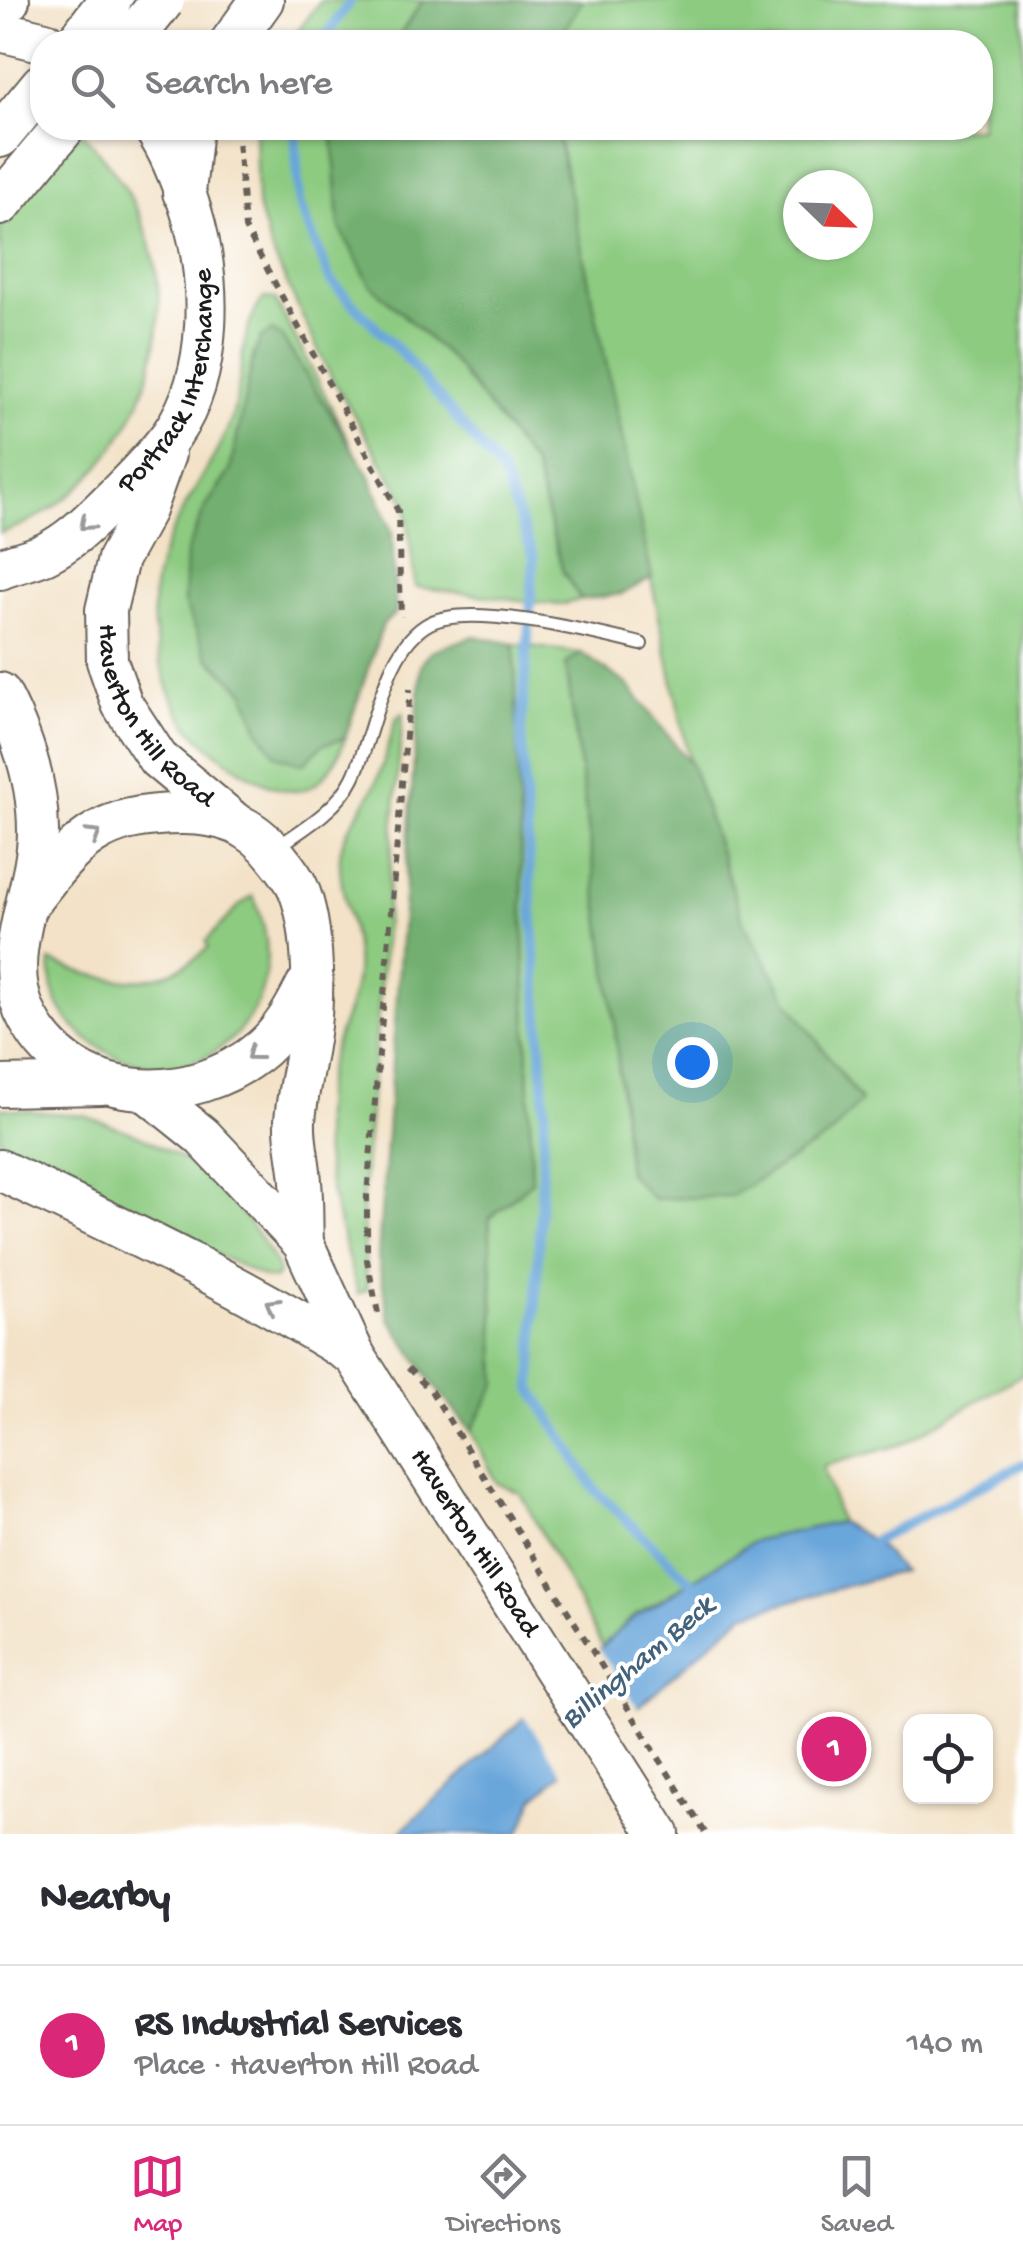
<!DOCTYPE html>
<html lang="en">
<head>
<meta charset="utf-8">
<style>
  body { margin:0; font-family:"Gochi Hand",sans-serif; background:#f7f7f7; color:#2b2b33 }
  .controls { position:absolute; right:30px; bottom:30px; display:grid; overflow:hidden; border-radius:20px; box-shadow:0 2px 8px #0004 }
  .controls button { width:90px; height:90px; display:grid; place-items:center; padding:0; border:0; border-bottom:2px solid #e1e1e2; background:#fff; color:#2b2b33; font:50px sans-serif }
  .compass { position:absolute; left:783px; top:170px; width:90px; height:90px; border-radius:50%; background:#fff; box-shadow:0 2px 8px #0004; rotate:113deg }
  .you { position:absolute; left:692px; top:1062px; width:35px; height:35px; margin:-25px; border:8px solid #fff; border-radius:50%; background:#1a73e8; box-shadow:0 0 0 15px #1a73e833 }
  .badge { display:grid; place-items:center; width:65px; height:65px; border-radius:50%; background:#db2777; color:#fff; font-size:32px; font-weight:700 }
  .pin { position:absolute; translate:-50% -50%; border:5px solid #fff; box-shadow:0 2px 10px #0006 }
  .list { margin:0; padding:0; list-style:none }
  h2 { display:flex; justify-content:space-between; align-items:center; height:130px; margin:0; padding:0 40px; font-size:42px }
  h2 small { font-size:32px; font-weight:400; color:#7c7c81 }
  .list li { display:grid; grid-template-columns:65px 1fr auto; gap:30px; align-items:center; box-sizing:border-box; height:160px; padding:0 40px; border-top:2px solid #e1e1e2 }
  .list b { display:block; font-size:38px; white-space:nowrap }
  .list p { margin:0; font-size:32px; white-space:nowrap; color:#7c7c81 }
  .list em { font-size:32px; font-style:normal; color:#7c7c81 }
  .icon { flex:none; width:55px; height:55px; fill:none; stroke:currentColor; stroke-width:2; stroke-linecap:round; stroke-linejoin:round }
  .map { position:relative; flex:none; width:1023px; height:1834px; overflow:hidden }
  .search { position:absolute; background:#fff; box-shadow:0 2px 8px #0004; left:30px; right:30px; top:30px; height:110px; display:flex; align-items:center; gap:25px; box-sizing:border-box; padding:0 35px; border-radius:40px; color:#7c7c81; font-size:38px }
  .sheet { height:290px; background:#fff }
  nav { display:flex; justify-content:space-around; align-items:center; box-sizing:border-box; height:140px; border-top:2px solid #e1e1e2; background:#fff; font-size:28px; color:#7c7c81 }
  nav a { display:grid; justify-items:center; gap:5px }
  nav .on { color:#db2777 }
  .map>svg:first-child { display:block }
  .green { fill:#8dcb81; stroke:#54744e; stroke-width:2.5; fill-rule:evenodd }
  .forest { fill:#72af6f; stroke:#476646; stroke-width:2.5 }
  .water { fill:#69a6da; stroke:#42617b; stroke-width:2.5 }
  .pier { fill:#f3e2c7 }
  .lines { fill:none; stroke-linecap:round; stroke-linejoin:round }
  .stream { stroke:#69a6da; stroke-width:10 }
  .service-casing { stroke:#676158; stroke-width:16 }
  .primary-casing { stroke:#676158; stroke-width:44 }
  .trunk-casing { stroke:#676158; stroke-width:46 }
  .path { stroke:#676158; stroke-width:6; stroke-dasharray:8 8; stroke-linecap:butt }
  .service { stroke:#fff; stroke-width:12 }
  .primary { stroke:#fff; stroke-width:40 }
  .trunk { stroke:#fff; stroke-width:42 }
  .trunk-bridge-casing { stroke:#676158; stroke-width:46; stroke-linecap:butt }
  .trunk-bridge { stroke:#fff; stroke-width:42 }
  .oneway { stroke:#999 }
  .labels { text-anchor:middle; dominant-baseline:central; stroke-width:8; stroke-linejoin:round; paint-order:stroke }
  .street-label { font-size:28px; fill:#1c1c1c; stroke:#fff }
  .water-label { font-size:30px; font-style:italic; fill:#42617b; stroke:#fff }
</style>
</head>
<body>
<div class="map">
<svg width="1023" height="1834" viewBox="0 0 1023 1834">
  <rect width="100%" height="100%" fill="#fff"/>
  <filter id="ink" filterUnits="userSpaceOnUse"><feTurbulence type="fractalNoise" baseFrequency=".01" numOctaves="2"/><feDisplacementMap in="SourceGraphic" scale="20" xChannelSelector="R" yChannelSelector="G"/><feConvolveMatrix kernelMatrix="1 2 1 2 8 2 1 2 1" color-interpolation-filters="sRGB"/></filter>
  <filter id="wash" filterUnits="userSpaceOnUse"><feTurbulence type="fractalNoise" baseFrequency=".0048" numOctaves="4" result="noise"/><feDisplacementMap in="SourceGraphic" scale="40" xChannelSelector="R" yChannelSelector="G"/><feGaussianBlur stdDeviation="2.25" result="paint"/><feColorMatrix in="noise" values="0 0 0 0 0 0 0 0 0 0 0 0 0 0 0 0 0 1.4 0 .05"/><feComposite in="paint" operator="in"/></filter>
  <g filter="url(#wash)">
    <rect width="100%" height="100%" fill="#f3e2c7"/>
    <path class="green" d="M321,0H423L395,42H290Z
      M583,0H1023V1374L903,1444L823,1466L840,1522L756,1540L632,1618L602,1646L520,1493L497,1483L471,1431L497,1383L489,1219L532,1181L514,644L581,653L566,665L614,1019L628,1173L649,1194L745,1025L556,128H980V42H556ZM798,185H858V245H798Z
      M255,128H339L333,136L369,283L452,360L534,466L563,572L581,600L559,605L415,587L406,503L329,373L270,247L257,204Z
      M80,130C112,165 138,200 151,247C183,362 115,497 0,533V226Z
      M264,298L275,299L351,445L282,337L262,338L254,354L230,471L205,508L207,657L244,691L260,732L303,764L322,745L345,738C339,757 325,784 303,790C271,798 206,749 187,724C165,694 154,646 153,609C152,537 202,490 228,428C246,387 235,332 264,298Z
      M403,713L362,1206L367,1290L358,1294C339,1221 311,1147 328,1070C334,1038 352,1009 356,976C360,934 338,897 340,856C342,830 362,811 373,789C384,767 389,740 397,717Z
      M253,896C307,1010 193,1117 90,1041C74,1030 59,1011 54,992C51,982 51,971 50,961C108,984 159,993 208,948L206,941L240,905Z
      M0,1108L85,1116L138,1135L196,1166L229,1197L259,1236L278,1267V1275L274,1279L265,1278L0,1149Z"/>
    <path class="forest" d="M423,0H583L556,42H395Z
      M339,128H556L652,577L622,594L581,600L563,572L534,466L452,360L369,283L339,226L333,136Z
      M272,331L282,337L370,476L392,532L396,613L383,624L345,738L322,745L303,764L276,755L260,732L244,691L208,657L184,603L186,553L205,508L230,471L254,354L261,338Z
      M474,636L514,644L532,1181L489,1219L497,1383L471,1431L435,1387L389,1318L378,1257L421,665L431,651Z
      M581,653L627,684L691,764L743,922L789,1002L861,1101L829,1136L731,1196L654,1199L628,1173L614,1019L566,664Z"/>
    <path class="water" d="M840,1522L874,1541L902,1571L744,1614L535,1797L519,1834H398L632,1619L756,1540Z"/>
    <path class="pier" d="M596,1645L640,1711L565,1777L522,1713Z"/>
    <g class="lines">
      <path class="stream" d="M322,42L351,0
        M295,128L299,204L331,281L405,357L502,473L534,557L521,733L545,1108L532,1389L595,1490L699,1590
        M874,1541L1023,1464"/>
    </g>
  </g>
  <g filter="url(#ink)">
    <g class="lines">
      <defs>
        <path id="service" d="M274,849C302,830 338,809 353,778C375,734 383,647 430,623C472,602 595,633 641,644"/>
        <g id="primary">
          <path d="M0,31L45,42"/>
          <path id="s1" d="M165,454L145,510L118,559L106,610L107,661L122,704L158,759L230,819"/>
          <path id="s2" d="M0,569C14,563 30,560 44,554C72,541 93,518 115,497C135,477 156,456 172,434C214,373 212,279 191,211C182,183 171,152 154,128"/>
          <path d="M0,693C22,735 38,783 38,831C38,891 0,952 24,1010C67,1105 190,1111 263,1048C283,1030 294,1010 306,986"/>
          <path d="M28,904C76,841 97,814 183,814C222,814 253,825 276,856C284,866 293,876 298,888C315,928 315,1003 307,1046C303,1072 297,1095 295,1121C294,1142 300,1162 301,1182C303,1203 302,1223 303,1243"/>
          <path d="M0,1086L102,1084"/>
          <path id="s3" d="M146,1091L202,1136L303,1243L355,1356L659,1834"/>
          <path d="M0,1170C121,1228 241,1284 355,1356"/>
        </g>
        <path id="trunk" d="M0,4L8,0
          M232,42L262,0
          M0,136L42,85
          M184,192L191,128
          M0,204L63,128"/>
      </defs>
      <use href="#service" class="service-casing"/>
      <use href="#primary" class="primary-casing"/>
      <use href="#trunk" class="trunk-casing"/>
      <path class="path" d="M237,128L245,228L398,511L401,617
        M378,1313L367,1260V1195L410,689
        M408,1368L431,1391L706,1834"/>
      <use href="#service" class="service"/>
      <use href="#primary" class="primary"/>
      <use href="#trunk" class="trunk"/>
      <defs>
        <path id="trunk-bridge" d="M78,42L110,0
          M130,42L163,0"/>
      </defs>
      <use href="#trunk-bridge" class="trunk-bridge-casing"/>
      <use href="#trunk-bridge" class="trunk-bridge"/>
    </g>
    <defs><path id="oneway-chevron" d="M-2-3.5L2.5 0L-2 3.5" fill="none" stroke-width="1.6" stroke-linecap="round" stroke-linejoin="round" transform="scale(2.5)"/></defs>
    <g class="oneway">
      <use href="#oneway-chevron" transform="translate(86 524) rotate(139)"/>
      <use href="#oneway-chevron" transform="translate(94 835) rotate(-32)"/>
      <use href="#oneway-chevron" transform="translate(253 1054) rotate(143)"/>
      <use href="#oneway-chevron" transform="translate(272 1305) rotate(-150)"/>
    </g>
  </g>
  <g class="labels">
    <g class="street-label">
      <text stroke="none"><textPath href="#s2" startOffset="272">Portrack Interchange</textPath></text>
      <text stroke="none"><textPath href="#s1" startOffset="290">Haverton Hill Road</textPath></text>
      <text stroke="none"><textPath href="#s3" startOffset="565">Haverton Hill Road</textPath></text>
    </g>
    <g class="water-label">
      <text transform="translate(639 1664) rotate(-40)">Billingham Beck</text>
    </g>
  </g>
</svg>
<div class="controls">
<button><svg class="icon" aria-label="locate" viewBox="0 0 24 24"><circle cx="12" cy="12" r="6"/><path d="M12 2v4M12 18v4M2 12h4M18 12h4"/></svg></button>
</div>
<svg class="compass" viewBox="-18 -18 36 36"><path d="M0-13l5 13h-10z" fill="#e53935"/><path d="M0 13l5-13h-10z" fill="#7c7c81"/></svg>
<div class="you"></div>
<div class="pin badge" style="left:834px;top:1749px">1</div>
<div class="search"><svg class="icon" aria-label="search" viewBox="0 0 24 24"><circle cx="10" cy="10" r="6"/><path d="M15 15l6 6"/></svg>Search here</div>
</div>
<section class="sheet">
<h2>Nearby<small></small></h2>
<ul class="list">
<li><span class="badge">1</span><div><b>RS Industrial Services</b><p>Place · Haverton Hill Road</p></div><em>140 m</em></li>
</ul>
</section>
<nav>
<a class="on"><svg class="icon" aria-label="map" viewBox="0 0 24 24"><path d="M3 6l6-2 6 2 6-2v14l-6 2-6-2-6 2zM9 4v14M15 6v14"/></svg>Map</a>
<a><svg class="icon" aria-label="directions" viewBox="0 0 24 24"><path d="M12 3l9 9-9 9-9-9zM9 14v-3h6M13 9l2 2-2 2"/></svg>Directions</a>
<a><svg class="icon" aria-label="saved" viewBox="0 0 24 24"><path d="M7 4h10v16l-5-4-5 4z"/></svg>Saved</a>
</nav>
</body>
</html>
